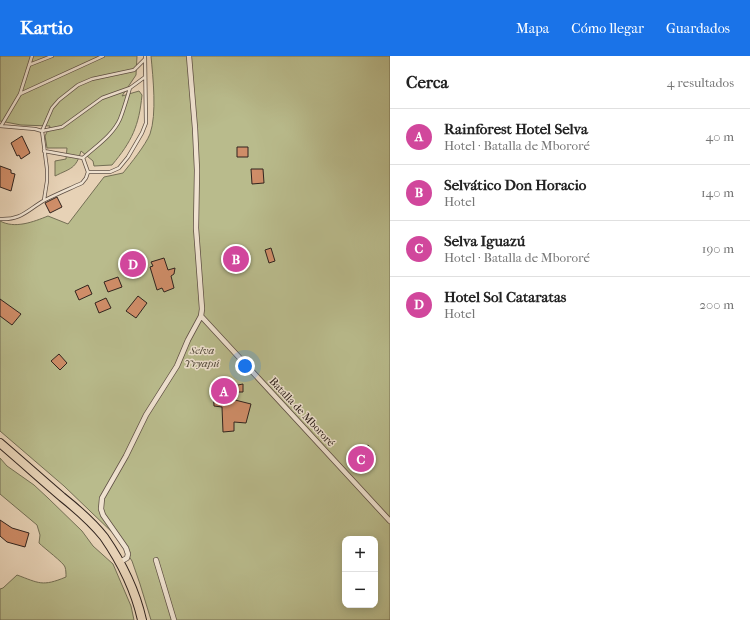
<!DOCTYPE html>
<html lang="es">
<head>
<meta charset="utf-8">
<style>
  body { margin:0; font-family:"IM FELL French Canon",serif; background:#f2f2f2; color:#222 }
  .controls { position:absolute; right:12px; bottom:12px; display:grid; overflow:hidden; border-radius:8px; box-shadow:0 2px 10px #0003 }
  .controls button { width:36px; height:36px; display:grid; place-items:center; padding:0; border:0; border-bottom:1px solid #e0e0e0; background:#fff; color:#222; font:20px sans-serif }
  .you { position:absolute; left:245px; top:310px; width:14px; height:14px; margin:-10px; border:3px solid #fff; border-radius:50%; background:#1a73e8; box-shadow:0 0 0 6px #1a73e833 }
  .badge { display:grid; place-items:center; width:26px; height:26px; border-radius:50%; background:#1a73e8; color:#fff; font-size:13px; font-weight:700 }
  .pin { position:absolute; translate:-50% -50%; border:2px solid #fff; box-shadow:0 1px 4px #0006 }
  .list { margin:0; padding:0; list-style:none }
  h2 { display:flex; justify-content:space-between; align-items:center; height:52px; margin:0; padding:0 16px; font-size:17px }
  h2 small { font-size:13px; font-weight:400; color:#767676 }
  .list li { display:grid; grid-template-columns:26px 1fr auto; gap:12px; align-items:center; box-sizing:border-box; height:56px; padding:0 16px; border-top:1px solid #e0e0e0 }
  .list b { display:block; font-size:15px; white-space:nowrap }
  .list p { margin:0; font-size:13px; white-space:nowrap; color:#767676 }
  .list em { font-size:13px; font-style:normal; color:#767676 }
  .map { position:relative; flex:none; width:390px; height:564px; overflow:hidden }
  header { display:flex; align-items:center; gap:24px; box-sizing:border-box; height:56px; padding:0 20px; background:#1a73e8; color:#fff }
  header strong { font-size:19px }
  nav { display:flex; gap:22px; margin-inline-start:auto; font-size:14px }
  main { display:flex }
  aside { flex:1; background:#fff }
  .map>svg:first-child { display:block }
  .green { fill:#b9bb8c; stroke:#746f55; fill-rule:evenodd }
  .building { fill:#cf8d68; stroke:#30231e }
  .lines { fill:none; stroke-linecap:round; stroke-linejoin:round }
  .lane-casing { stroke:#5e4f44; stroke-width:4 }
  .street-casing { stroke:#5e4f44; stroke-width:6 }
  .highway-casing { stroke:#30231e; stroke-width:10 }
  .lane { stroke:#efe2d0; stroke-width:2.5 }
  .street { stroke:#efe2d0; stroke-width:4.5 }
  .highway { stroke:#e7d2b6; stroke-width:8 }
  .labels { text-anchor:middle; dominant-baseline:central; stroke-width:3; stroke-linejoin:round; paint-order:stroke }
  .park-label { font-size:11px; font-style:italic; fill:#52493a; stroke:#efe2d0 }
  .street-label { font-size:11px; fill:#30231e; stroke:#efe2d0 }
</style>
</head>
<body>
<header>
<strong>Kartio</strong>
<nav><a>Mapa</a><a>Cómo llegar</a><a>Guardados</a></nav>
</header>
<main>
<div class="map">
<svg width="390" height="564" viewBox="0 0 390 564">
  <rect width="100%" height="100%" fill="#e7d2b6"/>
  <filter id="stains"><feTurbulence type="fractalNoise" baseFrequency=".005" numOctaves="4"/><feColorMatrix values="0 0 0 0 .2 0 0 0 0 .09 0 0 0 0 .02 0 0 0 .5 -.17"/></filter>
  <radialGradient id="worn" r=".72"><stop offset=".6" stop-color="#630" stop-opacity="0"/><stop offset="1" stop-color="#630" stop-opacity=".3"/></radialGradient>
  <path class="green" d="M0,0H137L136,19L122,40L139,35L142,39C139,70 132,85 112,109L94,110L93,105L81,95C76,113 71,112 55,120V105L66,103L67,92H47L45,80L50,70L21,69L0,65Z
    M151,0H390V564H151L140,528L132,505L115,479L64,430L0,375V165C15,173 33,166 48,160L68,168L104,121L123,117C131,107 145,90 150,78C157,58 153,22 151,0ZM345,483H375V549H345Z
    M0,402L7,410L34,429L48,442L82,475L93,490L113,508L131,550L134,564H0V533L3,532L17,519C39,527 42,531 66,521C66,518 66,514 65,511C64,507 44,492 39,487L40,479L37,469L0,438Z"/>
  <path class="building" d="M22,80L30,97L21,103L19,99L17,100L11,87Z
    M237,91H248V101H237Z
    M0,110L11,114V117L15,118L11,135L0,131Z
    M251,113H263L264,127L252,128Z
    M57,141L62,151L50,157L45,147Z
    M232,191L247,208L238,215L223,198Z
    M271,192L275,205L269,207L265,194Z
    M135,198L140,214L133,216L127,202Z
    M164,202L168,214L175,212L174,218L171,220L174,232L164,236L162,232L157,234L150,211L153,210L151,206Z
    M118,221L122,231L108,236L104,226Z
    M88,229L92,238L79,244L75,235Z
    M138,240L147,247L136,262L126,255Z
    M106,242L111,252L99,257L95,247Z
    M0,243L21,258L12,269L0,260Z
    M59,298L67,307L60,314L51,305Z
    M219,323H227L228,331L243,328V336H235V344L251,348L246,367L234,366V375L223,376L222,351L214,350L213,332L219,331Z
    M368,389L375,399L364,407L357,397Z
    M0,464L12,472L29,477L25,491L7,486L0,480Z"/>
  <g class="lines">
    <defs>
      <path id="lane" d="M29,9L52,0
        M20,38L103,0
        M0,70L35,73L42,75L47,113V125L44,144
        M1,70L20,38L32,0
        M42,75L52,52L59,44L78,29L92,23L134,14L145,3
        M42,75L62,71L102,42L130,32L145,21
        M44,95L83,102
        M88,116L83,102C96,90 113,79 120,63C124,53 127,42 130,32
        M0,163C22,164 27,154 45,144C57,138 69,133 82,127L86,122L88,116H110L119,112L128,101L142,77L146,67L145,0"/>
      <path id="street" d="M201,260L390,465
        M156,504L174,564
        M120,506L127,502L128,498L126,492L103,459L101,453L102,442L126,400L146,359L177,310L188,284L201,260L202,253L196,172L197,114L195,72L189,0"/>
      <path id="highway" d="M0,387C21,405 41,423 62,441C77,453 92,466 104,481C122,507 135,533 142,564"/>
    </defs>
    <use href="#lane" class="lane-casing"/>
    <use href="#street" class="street-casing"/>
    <use href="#highway" class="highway-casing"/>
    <use href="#lane" class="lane"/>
    <use href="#street" class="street"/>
    <use href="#highway" class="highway"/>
  </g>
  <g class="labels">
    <g class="park-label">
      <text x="202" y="294">Selva<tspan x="202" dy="13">Yryapú</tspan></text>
    </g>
    <g class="street-label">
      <text transform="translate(302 356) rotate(47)">Batalla de Mbororé</text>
    </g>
  </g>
  <rect width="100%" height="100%" filter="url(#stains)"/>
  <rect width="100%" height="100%" fill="url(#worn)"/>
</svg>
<div class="controls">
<button>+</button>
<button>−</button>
</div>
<div class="you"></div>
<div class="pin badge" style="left:224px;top:335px;background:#d1479c">A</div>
<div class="pin badge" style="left:236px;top:203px;background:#d1479c">B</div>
<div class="pin badge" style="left:361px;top:403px;background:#d1479c">C</div>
<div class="pin badge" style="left:133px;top:208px;background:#d1479c">D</div>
</div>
<aside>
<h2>Cerca<small>4 resultados</small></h2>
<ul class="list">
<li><span class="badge" style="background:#d1479c">A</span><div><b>Rainforest Hotel Selva</b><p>Hotel · Batalla de Mbororé</p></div><em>40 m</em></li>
<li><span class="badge" style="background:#d1479c">B</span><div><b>Selvático Don Horacio</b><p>Hotel</p></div><em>140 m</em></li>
<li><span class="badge" style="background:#d1479c">C</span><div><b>Selva Iguazú</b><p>Hotel · Batalla de Mbororé</p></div><em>190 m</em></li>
<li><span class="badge" style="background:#d1479c">D</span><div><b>Hotel Sol Cataratas</b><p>Hotel</p></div><em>200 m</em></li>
</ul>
</aside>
</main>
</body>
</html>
